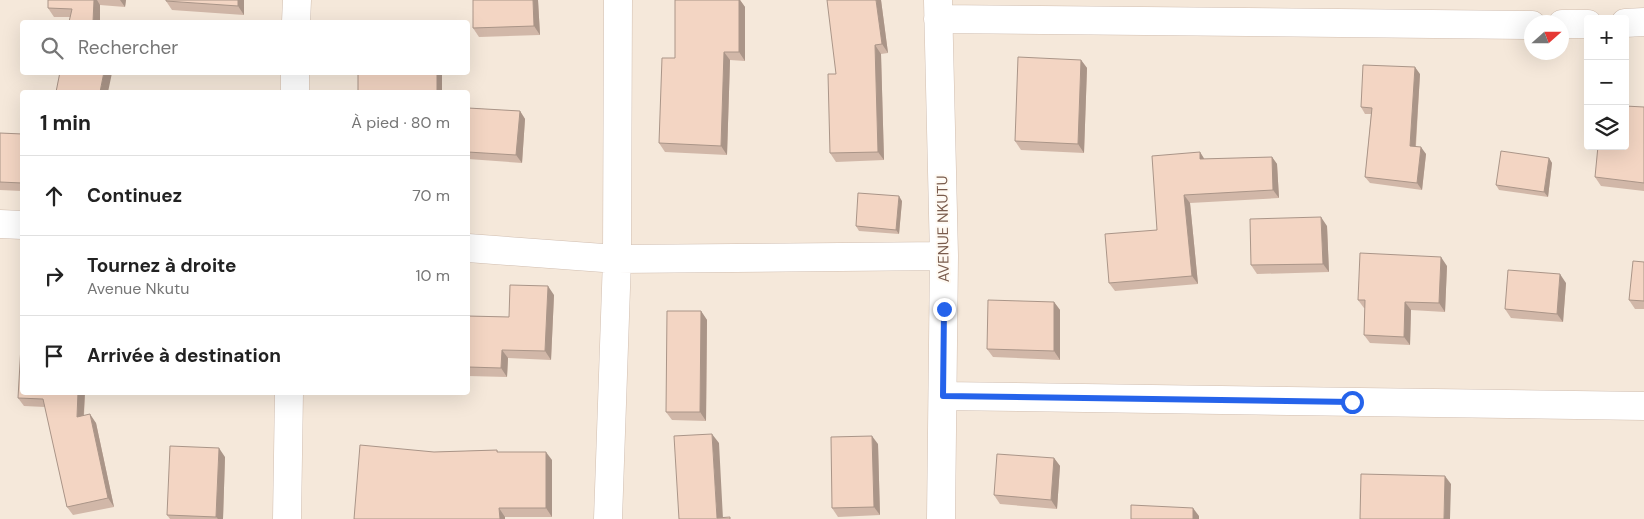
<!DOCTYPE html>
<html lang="fr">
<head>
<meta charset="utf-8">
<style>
  body { margin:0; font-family:"DM Sans",sans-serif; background:#f6f6f6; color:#222 }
  .controls { position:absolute; right:15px; top:15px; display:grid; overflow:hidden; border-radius:5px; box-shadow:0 5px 20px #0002 }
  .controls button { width:45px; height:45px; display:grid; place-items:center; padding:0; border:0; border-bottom:1px solid #e0e0e0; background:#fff; color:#222; font:25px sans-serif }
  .compass { position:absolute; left:1524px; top:15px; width:45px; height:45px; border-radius:50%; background:#fff; box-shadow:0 5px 20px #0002; rotate:69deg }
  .stop { position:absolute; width:15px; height:15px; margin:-11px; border:4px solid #2563eb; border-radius:50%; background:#fff }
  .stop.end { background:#2563eb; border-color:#fff; box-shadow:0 1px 5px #0008 }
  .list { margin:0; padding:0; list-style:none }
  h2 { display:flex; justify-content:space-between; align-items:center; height:65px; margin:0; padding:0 20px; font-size:21px }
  h2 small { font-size:16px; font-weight:400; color:#767676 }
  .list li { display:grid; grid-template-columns:32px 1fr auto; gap:15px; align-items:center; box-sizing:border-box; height:80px; padding:0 20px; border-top:1px solid #e0e0e0 }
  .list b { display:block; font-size:19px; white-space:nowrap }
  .list p { margin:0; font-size:16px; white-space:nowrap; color:#767676 }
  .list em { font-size:16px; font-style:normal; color:#767676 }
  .icon { flex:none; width:28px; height:28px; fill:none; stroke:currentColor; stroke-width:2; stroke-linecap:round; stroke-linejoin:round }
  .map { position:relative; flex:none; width:1644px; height:519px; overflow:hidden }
  .search { position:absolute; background:#fff; box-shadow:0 5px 20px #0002; left:20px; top:20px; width:450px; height:55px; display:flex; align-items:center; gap:12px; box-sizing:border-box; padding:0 18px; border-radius:5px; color:#767676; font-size:19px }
  .panel { position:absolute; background:#fff; box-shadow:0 5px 20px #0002; left:20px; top:90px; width:450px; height:305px; border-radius:5px }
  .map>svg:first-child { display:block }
  .residential { fill:#f5e8da; fill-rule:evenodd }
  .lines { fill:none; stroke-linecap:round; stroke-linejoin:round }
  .street-casing { stroke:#d1beb0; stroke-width:29 }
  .street { stroke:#fff; stroke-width:28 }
  .wall { fill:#d1b7a8 }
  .shaded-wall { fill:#aa9588 }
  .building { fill:#f3d5c3; stroke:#aa9588 }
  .route { stroke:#2563eb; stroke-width:6 }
  .labels { text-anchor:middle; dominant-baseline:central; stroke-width:4; stroke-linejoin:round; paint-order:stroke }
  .street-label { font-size:15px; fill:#7a5c4d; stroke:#fffaf3 }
</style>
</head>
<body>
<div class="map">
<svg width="1644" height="519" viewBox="0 0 1644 519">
  <rect width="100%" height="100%" fill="#fdf6ec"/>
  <path class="residential" d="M0,0H1644V519H0ZM1588,19H1625V146H1588ZM22,22H468V72H22ZM1532,22H1562V52H1532ZM22,92H468V392H22Z"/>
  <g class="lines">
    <defs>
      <path id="street" d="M938,1L944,256L941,519
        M938,19L1532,25
        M296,22L297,0
        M1625,23L1644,22
        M1562,24H1588
        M295,92V72
        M0,224L22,225
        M468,248L617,259L944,256
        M943,396L1644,406
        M287,519L289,392
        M608,519L617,259L618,0"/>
    </defs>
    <use href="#street" class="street-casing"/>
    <use href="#street" class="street"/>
  </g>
  <path class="wall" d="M48,0H126L125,7L100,5V22H69L70,17H54L48,8Z
    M244,0V15L172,10L166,1Z
    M538,0L540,35L479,37L473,28Z
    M675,0H740L745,7V61L730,60L727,155L665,152L659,143L675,58Z
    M881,0L888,53L881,54L884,160L836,162L830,153L836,74Z
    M1081,60L1087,68L1084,153L1021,150L1015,141Z
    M1420,74L1416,146L1426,154L1422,190L1370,183L1365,177L1371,114H1365L1361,107Z
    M1644,107V191L1601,186L1595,177L1625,146Z
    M468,108L520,111L525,119L522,163L468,159Z
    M0,133L22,134V191L0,190Z
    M1200,152L1204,159L1272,157L1277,164L1279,198L1190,203L1198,284L1115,291L1109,283L1157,230Z
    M1549,158L1552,163L1548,197L1499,190L1496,185Z
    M902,201L899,234L859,231L856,226Z
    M1327,226L1329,272L1257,274L1251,265Z
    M1644,262V309H1635L1629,300Z
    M1447,266L1445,312L1411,310L1410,345L1370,343L1364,335L1365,308H1364L1358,300Z
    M1566,283L1563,322L1511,318L1505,309Z
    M554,295L551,360L508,358L507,377L468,376V316L509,317Z
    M1054,302L1060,310V360L993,357L987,349Z
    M701,311L707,320L706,421L672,420L666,412Z
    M22,392H85L84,416L96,423L114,507L73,515L67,507L45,407L24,406L18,398Z
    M878,444L880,515L838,517L832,508Z
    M497,450L498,452L552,460V517H505V519H354L434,452Z
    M225,457L223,519H170L167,515Z
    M1054,458L1060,466L1057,509L1000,504L994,495Z"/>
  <path class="shaded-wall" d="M94,0H97L100,5V22H93Z
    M120,0H126L125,7Z
    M238,0H244V15L238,6Z
    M533,0H538L540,35L534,26Z
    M739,0H740L745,7V61L739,52Z
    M876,0H881L888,53L882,44Z
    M875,45L881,54L884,160L878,152Z
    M724,52L730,60L727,155L721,146Z
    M1081,60L1087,68L1084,153L1078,144Z
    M1415,67L1420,74L1415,153L1410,146Z
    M104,72L112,73L108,92H100Z
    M437,72H442V92H437Z
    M520,111L525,119L522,163L516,155Z
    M1421,147L1426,154L1422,190L1417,183Z
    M1200,152L1205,160L1200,159Z
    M1272,157L1277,164L1279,198L1273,190Z
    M1549,158L1552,163L1548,197L1544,192Z
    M1184,195L1190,203L1198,284L1192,276Z
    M899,196L902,201L899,234L896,230Z
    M1321,217L1327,226L1329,272L1323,264Z
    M1441,257L1447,266L1445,312L1439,303Z
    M1560,274L1566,283L1563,322L1557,314Z
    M548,286L554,295L551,360L545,351Z
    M1054,302L1060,310V360L1054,351Z
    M1405,302L1411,310L1410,345L1404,337Z
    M701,311L707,320L706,421L700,412Z
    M502,350L508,358L507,377L501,368Z
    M78,392H85L83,426L77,417Z
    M90,414L96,423L114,507L108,498Z
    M712,434L719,443L723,519L717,518Z
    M872,436L878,444L880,515L874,507Z
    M219,448L225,457L223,519H218L216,517Z
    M546,452L552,460V517L546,508Z
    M1054,458L1060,466L1057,509L1051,500Z
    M1445,476L1451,484L1450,519H1444Z
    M499,508L505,517V519H500Z
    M1193,508L1199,516V519H1193Z"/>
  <path class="building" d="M48,0H94L93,22H69L72,9L48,8Z
    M166,0H238V6L166,1Z
    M473,0H533L534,26L473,28Z
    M675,0H739V52H724L721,146L659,143L662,58H675Z
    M827,0H876L882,44L875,45L878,152L830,153L828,74H836Z
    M1018,57L1081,60L1078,144L1015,141Z
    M1363,65L1415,67L1410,146L1421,147L1417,183L1365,177L1372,108L1361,107Z
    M60,72H104L100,92H56Z
    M358,72H437V92H358Z
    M1625,106L1644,107V183L1595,177L1598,146H1625Z
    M468,108L520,111L516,155L468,152Z
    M0,133L22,134V183L0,182Z
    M1501,151L1549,158L1544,192L1496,185Z
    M1200,152V159L1272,157L1273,190L1184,195L1192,276L1109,283L1105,234L1157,230L1152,156Z
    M858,193L899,196L896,230L856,226Z
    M1321,217L1323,264L1251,265L1250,219Z
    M1360,253L1441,257L1439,303L1405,302L1404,337L1364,335L1365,300H1358Z
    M1633,261L1644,262V301L1629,300Z
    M1508,270L1560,274L1557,314L1505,309Z
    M510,285L548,286L545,351L502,350L501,368L468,367V316L509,317Z
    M988,300L1054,302V351L987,349Z
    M667,311H701L700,412H666Z
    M22,328V392H78L77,417L90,414L108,498L67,507L43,399L18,398Z
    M712,434L717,518L730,517V519H679L674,436Z
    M872,436L874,507L832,508L831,437Z
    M360,445L434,452L497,450V452H546V508H499L500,519H354Z
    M170,446L219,448L216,517L167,515Z
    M997,454L1054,458L1051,500L994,495Z
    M1361,474L1445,476L1444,519H1360Z
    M1131,505L1193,508V519H1131Z"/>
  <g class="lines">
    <path class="route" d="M944,309L943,396L1352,402"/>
  </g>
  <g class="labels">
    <g class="street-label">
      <text transform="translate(943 229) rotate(-91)">AVENUE NKUTU</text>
    </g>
  </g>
</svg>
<div class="controls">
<button>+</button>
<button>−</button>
<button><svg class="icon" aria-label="layers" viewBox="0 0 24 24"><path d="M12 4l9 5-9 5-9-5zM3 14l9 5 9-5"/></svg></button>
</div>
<svg class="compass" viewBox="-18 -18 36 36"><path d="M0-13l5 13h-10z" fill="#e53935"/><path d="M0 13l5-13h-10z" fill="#767676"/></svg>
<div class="stop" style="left:1352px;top:402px"></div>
<div class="stop end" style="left:944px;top:309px"></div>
<div class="search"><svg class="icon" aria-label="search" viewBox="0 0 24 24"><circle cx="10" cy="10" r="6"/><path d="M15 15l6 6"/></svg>Rechercher</div>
<section class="panel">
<h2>1 min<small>À pied · 80 m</small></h2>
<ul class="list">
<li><svg class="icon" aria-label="ahead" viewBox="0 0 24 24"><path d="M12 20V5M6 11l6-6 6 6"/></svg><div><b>Continuez</b></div><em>70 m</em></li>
<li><svg class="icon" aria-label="right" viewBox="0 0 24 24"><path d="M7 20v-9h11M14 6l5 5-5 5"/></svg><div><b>Tournez à droite</b><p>Avenue Nkutu</p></div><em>10 m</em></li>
<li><svg class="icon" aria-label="arrive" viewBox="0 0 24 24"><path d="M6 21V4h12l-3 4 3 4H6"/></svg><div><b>Arrivée à destination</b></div></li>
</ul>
</section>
</div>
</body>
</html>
